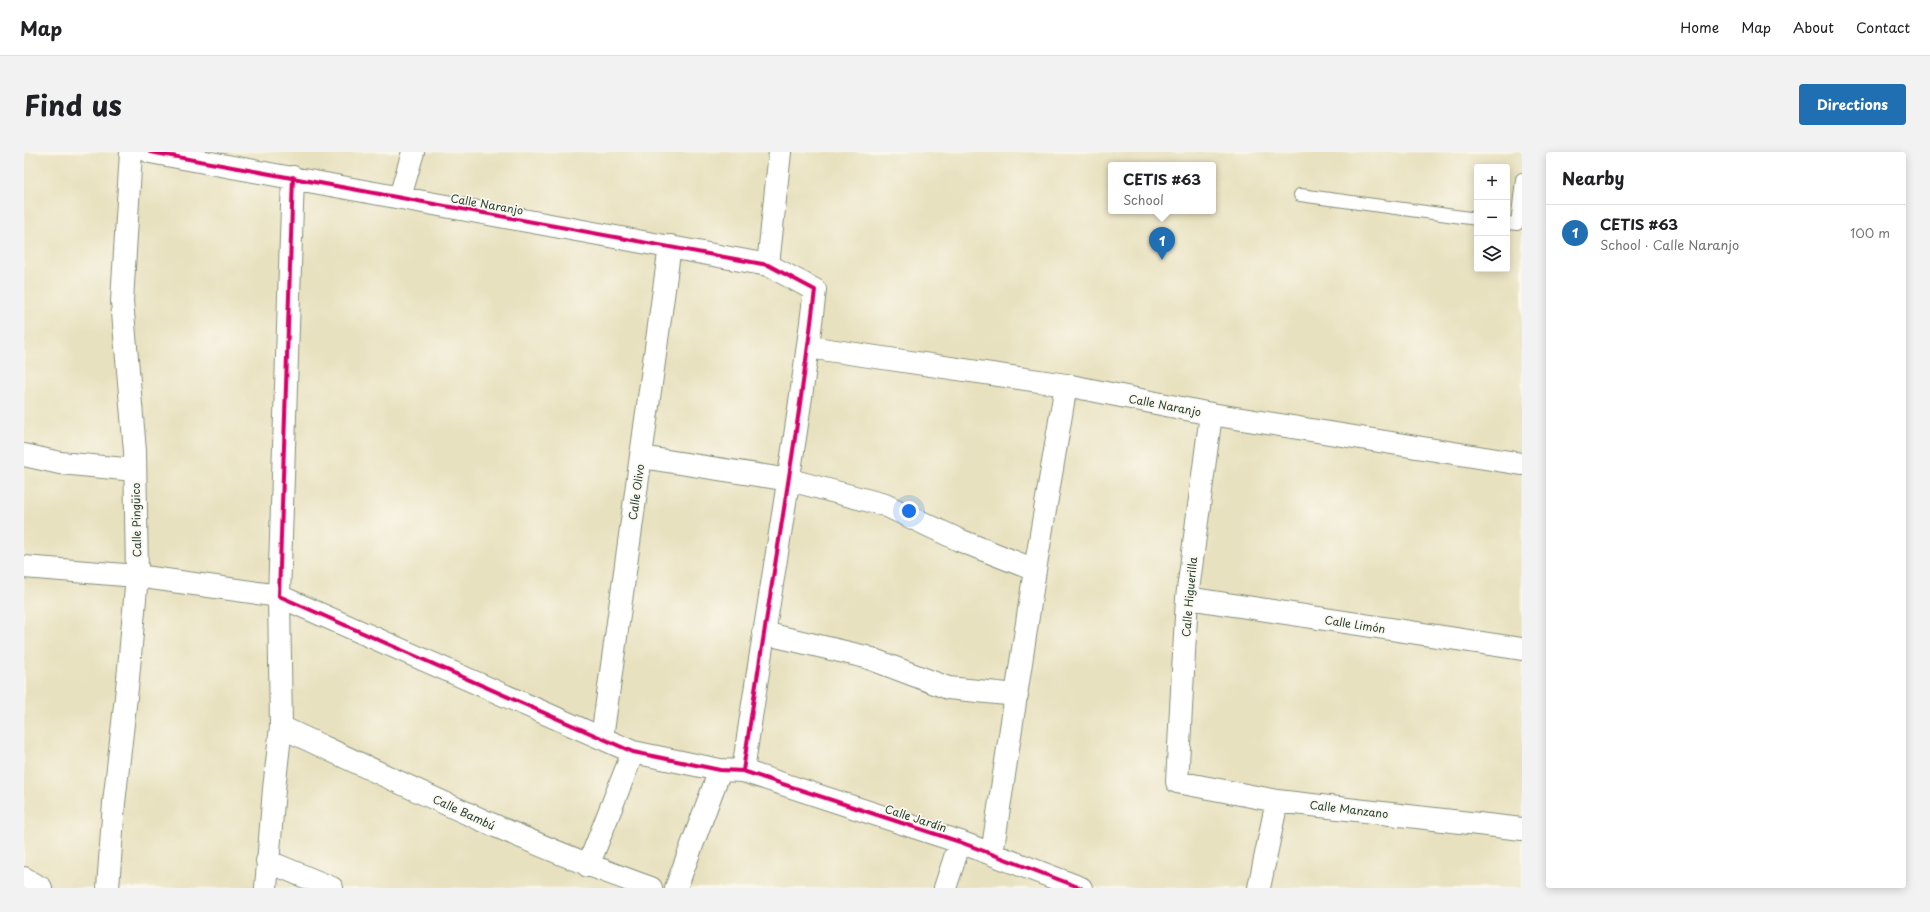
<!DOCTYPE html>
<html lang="en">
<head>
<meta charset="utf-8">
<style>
  body { margin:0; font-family:"Playpen Sans",sans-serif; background:#f2f2f2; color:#202124 }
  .controls { position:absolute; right:12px; top:12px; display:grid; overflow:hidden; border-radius:4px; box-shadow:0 2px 10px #0003 }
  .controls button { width:36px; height:36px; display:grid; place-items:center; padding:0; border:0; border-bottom:1px solid #e0e0e0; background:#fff; color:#202124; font:20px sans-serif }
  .you { position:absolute; left:885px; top:359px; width:14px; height:14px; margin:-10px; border:3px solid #fff; border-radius:50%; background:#1a73e8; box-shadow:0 0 0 6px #1a73e833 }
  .badge { display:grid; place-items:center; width:26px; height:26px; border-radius:50%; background:#1f6fb2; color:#fff; font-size:13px; font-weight:700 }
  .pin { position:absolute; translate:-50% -33px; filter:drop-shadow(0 1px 2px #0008) }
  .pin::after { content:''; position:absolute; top:21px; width:14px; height:12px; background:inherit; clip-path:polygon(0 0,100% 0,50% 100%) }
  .popup { position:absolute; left:1084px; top:10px; width:108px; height:52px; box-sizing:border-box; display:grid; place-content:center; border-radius:4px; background:#fff; filter:drop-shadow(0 1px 3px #0005); font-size:13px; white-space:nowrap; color:#757577 }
  .popup b { font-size:15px; color:#202124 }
  .popup::after { content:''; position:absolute; left:50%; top:100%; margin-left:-8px; border:8px solid transparent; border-top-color:#fff }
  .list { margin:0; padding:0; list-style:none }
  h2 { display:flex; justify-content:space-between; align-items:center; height:52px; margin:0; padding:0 16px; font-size:17px }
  h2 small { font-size:13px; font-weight:400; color:#757577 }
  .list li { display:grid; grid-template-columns:26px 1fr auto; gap:12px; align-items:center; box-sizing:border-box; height:56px; padding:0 16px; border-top:1px solid #e0e0e0 }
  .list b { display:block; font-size:15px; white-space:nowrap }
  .list p { margin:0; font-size:13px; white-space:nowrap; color:#757577 }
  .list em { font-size:13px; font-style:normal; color:#757577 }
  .icon { flex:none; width:22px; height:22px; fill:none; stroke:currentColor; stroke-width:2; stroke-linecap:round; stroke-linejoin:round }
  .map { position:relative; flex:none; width:1498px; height:736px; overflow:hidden; border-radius:4px }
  header { display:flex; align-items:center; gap:24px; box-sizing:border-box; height:56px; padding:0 20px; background:#fff; border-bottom:1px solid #e0e0e0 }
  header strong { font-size:19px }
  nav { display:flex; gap:22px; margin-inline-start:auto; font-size:14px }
  .intro { display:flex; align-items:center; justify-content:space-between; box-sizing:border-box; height:96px; padding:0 24px }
  h1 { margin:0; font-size:28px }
  .button { padding:10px 18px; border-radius:4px; background:#1f6fb2; color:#fff; font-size:14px; font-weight:700 }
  main { display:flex; gap:24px; padding:0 24px }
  aside { flex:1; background:#fff; border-radius:4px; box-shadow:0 2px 10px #0003 }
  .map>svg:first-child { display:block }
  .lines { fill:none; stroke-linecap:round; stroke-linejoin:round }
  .service-casing { stroke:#848f7a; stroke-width:14 }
  .minor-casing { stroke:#848f7a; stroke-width:24 }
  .service { stroke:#fff; stroke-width:12 }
  .minor { stroke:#fff; stroke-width:22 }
  .cycleway-casing { stroke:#fbf7ec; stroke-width:6 }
  .cycleway { stroke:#d6006c; stroke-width:4 }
  .labels { text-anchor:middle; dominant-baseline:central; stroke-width:3.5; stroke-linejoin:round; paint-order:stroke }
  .street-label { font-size:11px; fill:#1f3d34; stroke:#fbf7ec }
</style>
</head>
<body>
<header>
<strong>Map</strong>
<nav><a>Home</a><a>Map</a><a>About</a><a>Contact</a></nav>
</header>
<div class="intro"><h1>Find us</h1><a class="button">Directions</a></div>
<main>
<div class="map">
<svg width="1498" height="736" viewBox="0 0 1498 736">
  <rect width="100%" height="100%" fill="#fbf7ec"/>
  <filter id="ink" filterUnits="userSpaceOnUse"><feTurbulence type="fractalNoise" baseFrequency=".025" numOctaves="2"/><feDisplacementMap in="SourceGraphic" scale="8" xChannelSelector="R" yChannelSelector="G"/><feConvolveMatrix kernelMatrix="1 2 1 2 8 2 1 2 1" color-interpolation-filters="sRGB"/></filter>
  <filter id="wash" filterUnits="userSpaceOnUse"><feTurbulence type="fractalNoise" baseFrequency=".012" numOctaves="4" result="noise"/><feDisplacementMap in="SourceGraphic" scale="16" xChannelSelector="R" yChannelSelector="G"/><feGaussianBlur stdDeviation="0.9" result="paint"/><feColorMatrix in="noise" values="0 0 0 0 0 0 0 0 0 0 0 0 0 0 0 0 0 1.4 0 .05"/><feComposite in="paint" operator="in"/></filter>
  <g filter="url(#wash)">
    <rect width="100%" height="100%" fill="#e8e1bf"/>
  </g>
  <g filter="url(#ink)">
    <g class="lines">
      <defs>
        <path id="service" d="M1276,43L1453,67
          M1483,71L1493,72L1498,27"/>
        <path id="minor" d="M126,0L744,113L791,138C772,299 742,459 719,619
          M269,25L255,444L609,600L696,618L719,619L936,690L1057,736
          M376,45L389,0
          M744,113L756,0
          M784,195L1042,233L1187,262L1498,312
          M1187,262L1163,446L1153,630L1253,649L1498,677
          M0,303L36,311L111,318
          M617,305L766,328L861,353L935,388L1011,418
          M0,415L113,424L255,444L257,575L250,637L242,736
          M1163,446L1498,497
          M739,481L842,505L924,536L993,543
          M257,575C379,632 500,691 627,736
          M578,586L646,94
          M968,702L1011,418L1042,233
          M243,709L308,736
          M564,714L609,600
          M0,726L17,736
          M84,736L90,651L104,527L113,424L111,299L98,149L107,0
          M652,736L696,618
          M921,736L936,690
          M1235,736L1253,649"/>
      </defs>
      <use href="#service" class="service-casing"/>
      <use href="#minor" class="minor-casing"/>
      <use href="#service" class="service"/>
      <use href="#minor" class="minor"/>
      <defs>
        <path id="cycleway" d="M126,0L744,113L791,138C772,299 742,459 719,619
          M269,25L255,444L609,600L696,618L719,619L936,690L1057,736"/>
      </defs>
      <use href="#cycleway" class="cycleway-casing"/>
      <use href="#cycleway" class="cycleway"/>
    </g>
  </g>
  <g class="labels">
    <g class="street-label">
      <text transform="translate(463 52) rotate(10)">Calle Naranjo</text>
      <text transform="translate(1141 253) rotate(11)">Calle Naranjo</text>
      <text transform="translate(612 340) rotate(-82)">Calle Olivo</text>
      <text transform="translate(112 368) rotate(-91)">Calle Pingüico</text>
      <text transform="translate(1165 445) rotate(-85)">Calle Higuerilla</text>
      <text transform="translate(1331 472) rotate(9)">Calle Limón</text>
      <text transform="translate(1325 657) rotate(7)">Calle Manzano</text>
      <text transform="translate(440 660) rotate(25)">Calle Bambú</text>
      <text transform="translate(892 666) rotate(18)">Calle Jardín</text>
    </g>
  </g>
</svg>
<div class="controls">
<button>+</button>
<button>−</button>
<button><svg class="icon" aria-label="layers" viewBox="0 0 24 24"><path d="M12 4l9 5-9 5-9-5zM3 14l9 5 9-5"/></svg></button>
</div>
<div class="you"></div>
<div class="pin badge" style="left:1138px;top:108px">1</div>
<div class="popup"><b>CETIS #63</b>School</div>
</div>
<aside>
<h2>Nearby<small></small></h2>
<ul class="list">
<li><span class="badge">1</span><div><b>CETIS #63</b><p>School · Calle Naranjo</p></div><em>100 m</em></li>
</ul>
</aside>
</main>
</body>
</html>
